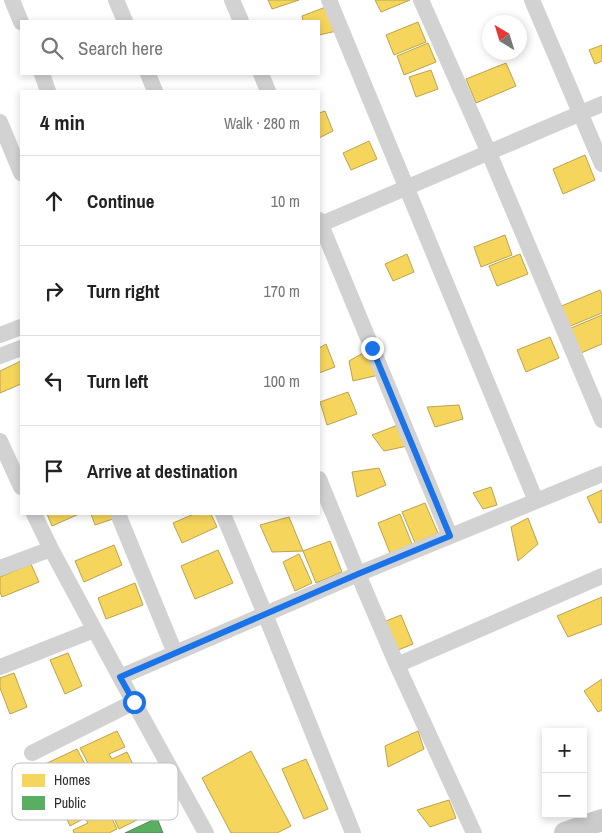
<!DOCTYPE html>
<html lang="en">
<head>
<meta charset="utf-8">
<style>
  body { margin:0; font-family:"Archivo Narrow",sans-serif; background:#f6f6f6; color:#222 }
  .controls { position:absolute; right:15px; bottom:15px; display:grid; overflow:hidden; border-radius:0px; box-shadow:0 2px 8px #0003 }
  .controls button { width:45px; height:45px; display:grid; place-items:center; padding:0; border:0; border-bottom:1px solid #e0e0e0; background:#fff; color:#222; font:25px sans-serif }
  .compass { position:absolute; left:482px; top:15px; width:45px; height:45px; border-radius:50%; background:#fff; box-shadow:0 2px 8px #0003; rotate:322deg }
  .stop { position:absolute; width:15px; height:15px; margin:-11px; border:4px solid #1a73e8; border-radius:50%; background:#fff }
  .stop.end { background:#1a73e8; border-color:#fff; box-shadow:0 1px 5px #0008 }
  .list { margin:0; padding:0; list-style:none }
  h2 { display:flex; justify-content:space-between; align-items:center; height:65px; margin:0; padding:0 20px; font-size:21px }
  h2 small { font-size:16px; font-weight:400; color:#767676 }
  .list li { display:grid; grid-template-columns:32px 1fr auto; gap:15px; align-items:center; box-sizing:border-box; height:90px; padding:0 20px; border-top:1px solid #e0e0e0 }
  .list b { display:block; font-size:19px; white-space:nowrap }
  .list em { font-size:16px; font-style:normal; color:#767676 }
  .icon { flex:none; width:28px; height:28px; fill:none; stroke:currentColor; stroke-width:2; stroke-linecap:round; stroke-linejoin:round }
  .map { position:relative; flex:none; width:602px; height:833px; overflow:hidden }
  .search { position:absolute; background:#fff; box-shadow:0 2px 8px #0003; left:20px; top:20px; width:300px; height:55px; display:flex; align-items:center; gap:12px; box-sizing:border-box; padding:0 18px; border-radius:0px; color:#767676; font-size:19px }
  .panel { position:absolute; background:#fff; box-shadow:0 2px 8px #0003; left:20px; top:90px; width:300px; height:425px; border-radius:0px }
  .map>svg:first-child { display:block }
  .homes { fill:#f6d55c; stroke:#baa34e }
  .public { fill:#5aae61; stroke:#4c8751 }
  .lines { fill:none; stroke-linecap:round; stroke-linejoin:round }
  .minor { stroke:#d2d2d2; stroke-width:16 }
  .secondary { stroke:#cbcbcb; stroke-width:22 }
  .route { stroke:#1a73e8; stroke-width:6 }
  .key { fill:#fff; stroke:#c0c0c0; stroke-width:1 }
  .key-label { font-size:14px; fill:#2d2d2d }
</style>
</head>
<body>
<div class="map">
<svg width="602" height="833" viewBox="0 0 602 833">
  <rect width="100%" height="100%" fill="#fff"/>
  <path class="homes" d="M268,0H299L272,9Z
    M375,0H410L381,12Z
    M331,5L341,30L319,35V21H303L302,16Z
    M418,22L426,42L394,55L386,35Z
    M428,43L436,62L404,75L397,56Z
    M602,45V61L595,64L589,50Z
    M506,63L516,86L476,103L466,79Z
    M431,70L438,89L416,97L409,77Z
    M325,111L333,131L319,138V113Z
    M369,141L377,159L351,170L343,153Z
    M585,155L595,180L563,194L553,169Z
    M505,235L512,255L481,267L474,247Z
    M407,254L414,272L393,281L385,264Z
    M520,254L528,274L497,286L489,266Z
    M600,290L602,295V313L568,327L559,307Z
    M602,315V344L581,353L571,328Z
    M550,337L559,358L526,372L517,350Z
    M326,344L335,367L319,373V348Z
    M372,348L383,374L353,381L349,361Z
    M21,361V384L0,393V371Z
    M348,392L357,414L327,425L320,402Z
    M459,405L463,419L435,427L427,407Z
    M403,423L412,445L384,451L372,435Z
    M379,468L386,485L357,497L352,472Z
    M491,487L497,505L483,509L473,493Z
    M602,490V522L599,523L587,497Z
    M425,503L438,533L415,543L402,512Z
    M47,514H79L52,526Z
    M91,514H118L119,517L95,525Z
    M194,514H211L217,527L182,543L173,523Z
    M400,514L412,544L390,553L378,523Z
    M289,517L303,551L272,552L260,525Z
    M528,518L538,544L518,561L511,527Z
    M330,541L342,572L316,583L303,551Z
    M114,545L122,565L84,582L75,561Z
    M218,550L233,583L195,599L181,566Z
    M299,554L312,583L295,591L283,562Z
    M31,564L39,582L2,597L0,592V577Z
    M135,583L143,605L106,619L98,598Z
    M602,597V624L568,637L557,616Z
    M401,615L413,644L398,650L386,621Z
    M68,653L82,686L65,694L50,660Z
    M14,673L27,707L10,714L0,688V678Z
    M602,679V710L598,712L584,691Z
    M117,731L125,747L109,754L112,759L127,752L135,769L122,776L124,780L138,774L145,790L132,797L134,801L147,795L155,811L119,829L106,801L120,795L106,767L93,773L80,748Z
    M418,731L424,749L388,767L385,746Z
    M77,749L90,774L77,781L90,808L104,802L117,829L109,833H74L73,830L88,823L85,818L70,826L62,808L75,802L73,797L60,804L52,787L65,781L63,776L49,783L41,766Z
    M251,751L291,826L277,833H231L202,778Z
    M306,759L328,809L304,819L282,769Z
    M449,800L456,818L430,827L417,810Z"/>
  <path class="public" d="M157,818L163,833H125Z"/>
  <g class="lines">
    <path class="minor" d="M12,0L21,22
      M116,0L125,21
      M232,0L241,21
      M329,0L536,501
      M421,0L489,153L602,420
      M532,0L602,164
      M42,74L48,91
      M148,74L155,91
      M261,74L268,91
      M0,122L21,173
      M319,220L450,536
      M319,225L602,104
      M0,335L21,327
      M0,356L21,348
      M0,441L21,487
      M319,479L358,574L397,665L474,833
      M34,514L51,549L120,677L206,833
      M118,514L175,653
      M223,514L265,614L353,833
      M0,568L51,549
      M397,665L602,576
      M0,667L94,630
      M120,677L358,574L602,474
      M32,753L134,702"/>
    <path class="secondary" d="M565,833L602,820"/>
  </g>
  <g class="lines">
    <path class="route" d="M134,702L120,677L358,574L450,536L372,348"/>
  </g>
  <rect x="12" y="763" width="166" height="57" rx="8" class="key"/>
  <rect x="22" y="774" width="23" height="13" fill="#f6d55c"/>
  <rect x="22" y="796" width="23" height="14" fill="#5aae61"/>
  <g class="key-label">
    <text x="54" y="785">Homes</text>
    <text x="54" y="808">Public</text>
  </g>
</svg>
<div class="controls">
<button>+</button>
<button>−</button>
</div>
<svg class="compass" viewBox="-18 -18 36 36"><path d="M0-13l5 13h-10z" fill="#e53935"/><path d="M0 13l5-13h-10z" fill="#767676"/></svg>
<div class="stop" style="left:134px;top:702px"></div>
<div class="stop end" style="left:372px;top:348px"></div>
<div class="search"><svg class="icon" aria-label="search" viewBox="0 0 24 24"><circle cx="10" cy="10" r="6"/><path d="M15 15l6 6"/></svg>Search here</div>
<section class="panel">
<h2>4 min<small>Walk · 280 m</small></h2>
<ul class="list">
<li><svg class="icon" aria-label="ahead" viewBox="0 0 24 24"><path d="M12 20V5M6 11l6-6 6 6"/></svg><div><b>Continue</b></div><em>10 m</em></li>
<li><svg class="icon" aria-label="right" viewBox="0 0 24 24"><path d="M7 20v-9h11M14 6l5 5-5 5"/></svg><div><b>Turn right</b></div><em>170 m</em></li>
<li><svg class="icon" aria-label="left" viewBox="0 0 24 24"><path d="M17 20v-9H6M10 6l-5 5 5 5"/></svg><div><b>Turn left</b></div><em>100 m</em></li>
<li><svg class="icon" aria-label="arrive" viewBox="0 0 24 24"><path d="M6 21V4h12l-3 4 3 4H6"/></svg><div><b>Arrive at destination</b></div></li>
</ul>
</section>
</div>
</body>
</html>
